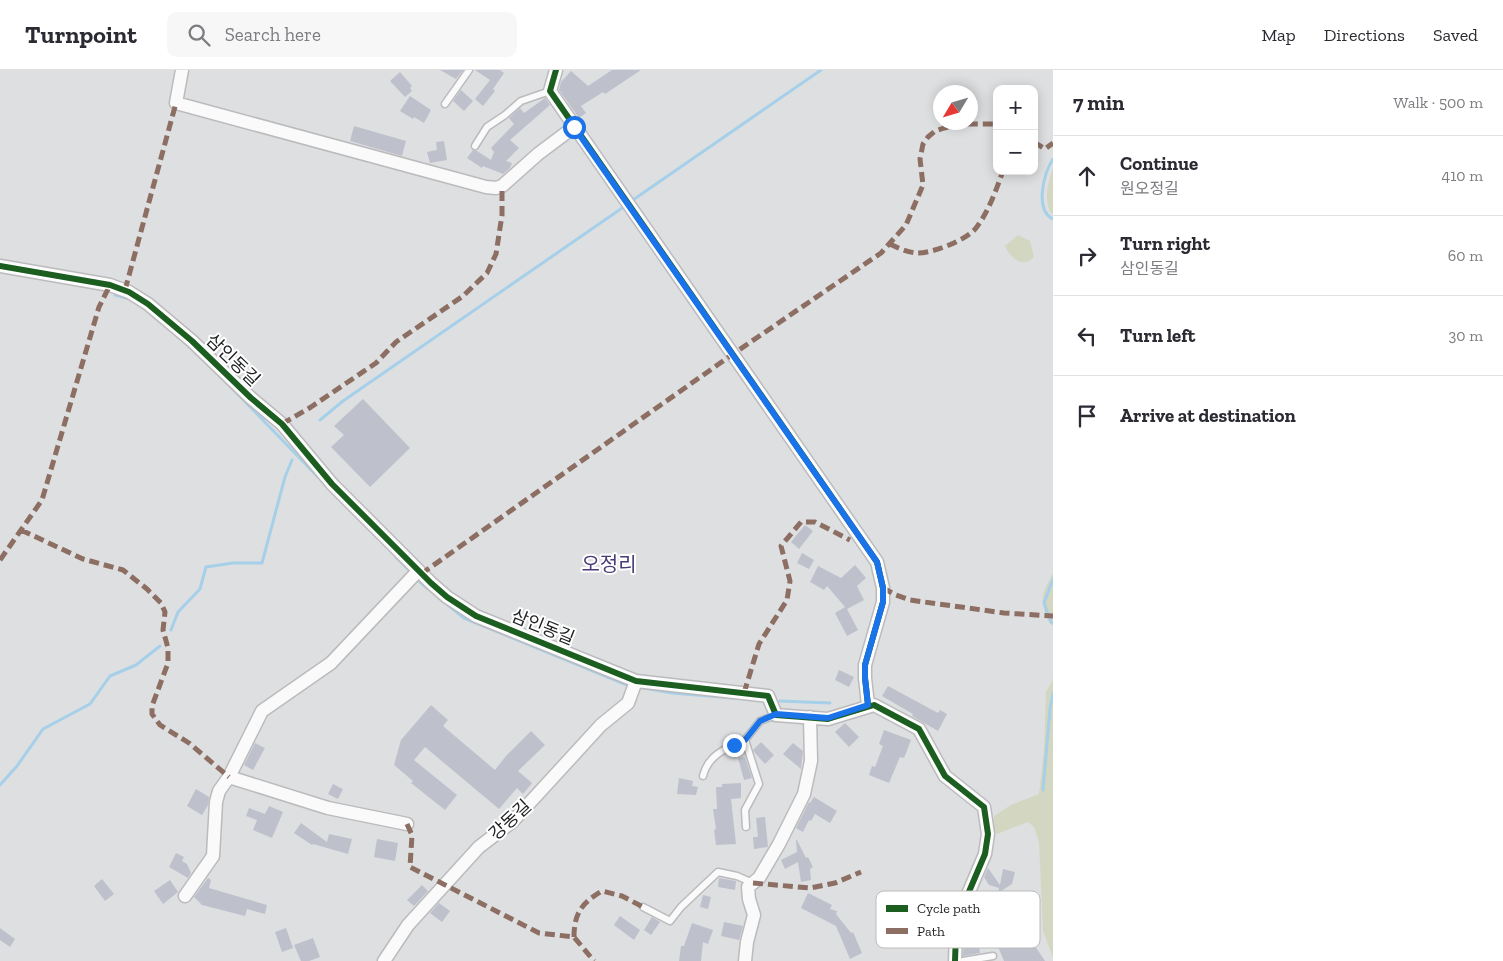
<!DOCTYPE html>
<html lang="en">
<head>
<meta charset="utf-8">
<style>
  body { margin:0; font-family:"Zilla Slab","Noto Sans KR",serif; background:#f7f7f7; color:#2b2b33 }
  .controls { position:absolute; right:15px; top:15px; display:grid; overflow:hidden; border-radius:10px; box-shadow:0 2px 12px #0003 }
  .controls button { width:45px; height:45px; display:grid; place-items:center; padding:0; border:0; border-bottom:1px solid #e1e1e2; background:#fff; color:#2b2b33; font:25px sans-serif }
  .compass { position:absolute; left:933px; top:15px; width:45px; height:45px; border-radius:50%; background:#fff; box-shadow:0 2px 12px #0003; rotate:232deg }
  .stop { position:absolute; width:15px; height:15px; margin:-11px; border:4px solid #1a73e8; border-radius:50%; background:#fff }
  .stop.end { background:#1a73e8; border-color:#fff; box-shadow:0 1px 5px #0008 }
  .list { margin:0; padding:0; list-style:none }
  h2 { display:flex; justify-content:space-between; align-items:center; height:65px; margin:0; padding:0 20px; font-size:21px }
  h2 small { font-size:16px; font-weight:400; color:#7c7c81 }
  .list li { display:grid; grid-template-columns:32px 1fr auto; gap:15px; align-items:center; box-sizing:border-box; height:80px; padding:0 20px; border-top:1px solid #e1e1e2 }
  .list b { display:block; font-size:19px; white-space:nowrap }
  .list p { margin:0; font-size:16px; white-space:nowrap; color:#7c7c81 }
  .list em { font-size:16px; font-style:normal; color:#7c7c81 }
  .icon { flex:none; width:28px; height:28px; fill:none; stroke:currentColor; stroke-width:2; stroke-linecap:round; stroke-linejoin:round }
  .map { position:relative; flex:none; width:1053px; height:891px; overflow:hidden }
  header { display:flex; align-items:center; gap:30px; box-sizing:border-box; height:70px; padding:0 25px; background:#fff; border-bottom:1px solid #e1e1e2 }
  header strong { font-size:24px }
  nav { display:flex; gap:28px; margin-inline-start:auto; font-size:18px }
  .search { width:350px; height:45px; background:#f7f7f7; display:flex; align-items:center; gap:12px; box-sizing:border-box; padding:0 18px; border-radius:10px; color:#7c7c81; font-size:19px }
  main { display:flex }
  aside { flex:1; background:#fff }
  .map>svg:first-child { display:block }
  .green { fill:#d3d7c1 }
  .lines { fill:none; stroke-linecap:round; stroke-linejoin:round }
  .stream { stroke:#a6d0e9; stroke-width:3 }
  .building { fill:#bec1cc }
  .lane-casing { stroke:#bbbbbd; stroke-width:9 }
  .street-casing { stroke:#bbbbbd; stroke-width:15 }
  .lane { stroke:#fafafa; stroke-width:6 }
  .street { stroke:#fafafa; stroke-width:12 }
  .quiet { stroke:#8d6e63; stroke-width:5; stroke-dasharray:10 5; stroke-linecap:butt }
  .cycleway-casing { stroke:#fff; stroke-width:9 }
  .cycleway { stroke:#1b5e20; stroke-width:6 }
  .route { stroke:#1a73e8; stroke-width:6 }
  .labels { text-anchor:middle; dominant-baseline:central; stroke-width:4; stroke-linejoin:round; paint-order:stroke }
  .street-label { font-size:18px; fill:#1f2021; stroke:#fff }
  .quarter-label { font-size:20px; fill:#493976; stroke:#fff }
  .key { fill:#fff; stroke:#bcbcbc; stroke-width:1 }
  .key-label { font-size:14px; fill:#1f2021 }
</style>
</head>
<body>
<header>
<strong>Turnpoint</strong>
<div class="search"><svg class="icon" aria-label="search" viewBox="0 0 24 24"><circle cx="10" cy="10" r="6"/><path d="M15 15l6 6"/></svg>Search here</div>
<nav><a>Map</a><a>Directions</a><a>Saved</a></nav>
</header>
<main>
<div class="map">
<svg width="1053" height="891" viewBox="0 0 1053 891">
  <rect width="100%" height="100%" fill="#dedfe1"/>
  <path class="green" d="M1053,97V144L1050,142C1044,126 1048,114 1053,97Z
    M1018,165L1030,171L1034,187C1023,199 1010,188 1005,176Z
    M1053,503V556C1049,553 1048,551 1046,546C1039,526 1044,521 1053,503Z
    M1053,609V887L1043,861L1039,772L1034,757L1028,752L997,764L992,757L994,746L1011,735L1039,724L1044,680L1046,622Z"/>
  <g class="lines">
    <path class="stream" d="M1053,89C1044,103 1034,140 1053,149
      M630,132L821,0
      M115,225L130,229
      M230,316L318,407
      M320,350L343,331L625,136
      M396,487L408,499
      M1053,509L1044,533L1051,552L1053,553
      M420,512L427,518
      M448,535L464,548L627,615
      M171,560L178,542L200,519L206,497L233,493H262L285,407L292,390
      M644,618L672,623L733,628
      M780,631L830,633
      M0,715L17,696L43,659L90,634L110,606L136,595L160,576
      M1043,720L1050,639L1053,623"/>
  </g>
  <path class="building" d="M440,0H463L456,9Z
    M475,0H500L504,3L493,19L495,21L483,36L475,29L490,10Z
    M612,0H641L605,24L603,22L581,36L586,43L579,48L559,20L561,12L571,1L588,16Z
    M400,2L412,16L410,18L412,21L405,27L390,11Z
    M461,20L473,31L464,41L453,31Z
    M410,26L431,40L424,53L414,47L413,49L400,41Z
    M545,28L550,35L510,70L519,78L506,91L512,93L510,98L503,104L483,96L482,98L467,88L473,80L477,81L491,90L494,82L491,78L514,54L509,48L520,38L524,43Z
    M354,56L406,71L402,86L350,71Z
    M444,71L447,90L430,93L427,82L437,80L436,72Z
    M363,329L410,378L370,417L331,377L344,365L334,356Z
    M805,455L813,461L799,479L791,472Z
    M802,483L814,490L809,499L797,493Z
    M855,495L866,508L857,516L864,530L847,539L858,560L847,566L835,543L845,537L827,516L824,520L810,512L818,496L841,508Z
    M839,600L854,607L849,617L835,610Z
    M888,616L938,643L940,640L947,644L938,661L912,646L913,644L882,626Z
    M431,635L448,650L443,656L495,700L506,686L531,661L545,675L518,701L532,713L523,724L517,718L499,739L425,677L414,690L457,725L445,740L411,713L413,711L394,695L401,670Z
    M845,653L859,667L849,677L835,662Z
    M884,660L911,670L904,688L900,687L889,713L869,705L872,696L875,697L883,676L879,674Z
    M761,672L774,685L765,694L755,683L753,680Z
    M255,673L265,678L253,700L244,695Z
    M793,673L803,681L801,699L783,684Z
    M745,687L752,708L744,710L738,688Z
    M679,708L693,711L692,716L698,717L696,725L677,724Z
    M741,713V728L731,729L736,774L716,775L714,760L716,759L713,739H717L716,717H722V714Z
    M333,714L343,719L338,729L328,724Z
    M196,719L209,727L208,735L202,745L187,736Z
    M814,727L837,741L830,753L815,744L811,751L809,750L803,762L796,758L809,732L810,733Z
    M269,736L283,742L272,768L253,760L257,750L246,746L249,738L265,744Z
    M765,747L768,777L754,779L753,767H758L756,748Z
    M301,753L327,772L329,764L352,769L348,784L313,774L312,775L294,763Z
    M377,769L398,773L395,791L374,787Z
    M796,770H797L806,788L808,787L813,797L810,799L811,810L801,812L798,792L785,799L781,790L797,782Z
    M176,783L184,787L182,791L187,794L191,803L188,808L169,797Z
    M988,798L1000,815L1003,799L1015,802L1012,814L998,823L999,818L989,815L984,807Z
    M208,808L211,810L209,818L267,835L265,844L247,839L245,846L202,835L194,827Z
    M719,808L736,811L735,820L718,817Z
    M102,809L114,824L105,831L94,816Z
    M170,810L178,822L163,834L154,821Z
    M422,815L428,821L414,836L407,830Z
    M808,823L832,835L830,839L837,841L836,844L851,863L853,862L862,883L850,889L836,856L801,838Z
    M703,825L711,827L708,839L700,837Z
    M439,833L450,841L442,852L430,843Z
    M620,846L640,860L634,870L614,855Z
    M652,847L660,852L651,865L644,860Z
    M724,852L743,856L739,870L721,866Z
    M692,853L713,860L708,874L703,872L701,891H679L681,876H684Z
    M0,858L15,869L10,877L0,870Z
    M286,858L293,878L282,882L275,862Z
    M1027,864L1045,891H1004L994,867Z
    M313,868L320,887L309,891H301L294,875Z
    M978,869L980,883L963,886L964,870Z"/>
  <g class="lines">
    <defs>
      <path id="lane" d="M445,34L469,0
        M475,76L487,57L505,45L521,31L550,21
        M703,706C708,685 726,678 745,670
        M746,757L745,740L759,714L745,670L760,651L776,645
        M643,837L670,851L681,837L718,802L737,806L753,813
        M963,891L993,886"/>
      <path id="street" d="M182,0L176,33L486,117L496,118L502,116L538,84L574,57
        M556,0L550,21L877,492L883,518V532L865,595V608L868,635
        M0,196L110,215L129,222L148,234L192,271L251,328L282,354L332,414L431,513L447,527L476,546L636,611L768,626L776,645L828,649L874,635L919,659L945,706L984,737L988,764L985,784L968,824L956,863L955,891
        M229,707L328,738L407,754
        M185,826L213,786L216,732L219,721L229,707L262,641L331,593L418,501
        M384,891L408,855L479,777L513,751L601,655L628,633L636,611
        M745,891L747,872L754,845L749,829L748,817L759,808L779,774L804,724L811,691L810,647"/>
    </defs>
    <use href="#lane" class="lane-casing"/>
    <use href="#street" class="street-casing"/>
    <use href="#lane" class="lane"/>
    <use href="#street" class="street"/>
    <path class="quiet" d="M1034,72L1045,79L1053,73
      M890,174C898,178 907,182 916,183C931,184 967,170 976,158C989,141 996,120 1003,101
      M125,220L176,33
      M282,354L311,337L376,293L396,272L463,226L487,203L496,184L502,145V116
      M21,460L83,489L123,500L147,519L161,533L165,542L163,560L168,578V593L152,636V644L160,655L189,673L229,707
      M0,490L42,430L99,237L110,215
      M421,504L733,284L881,183L906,155L923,115L920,89L923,74L928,67L935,61L944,58L960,54H997
      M883,518L896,525L910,530L1004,543L1053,546
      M744,623L759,574L787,530L790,511L781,476L801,452H815L850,470
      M407,754L412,765L410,797L539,863L574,867L594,891
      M753,813L810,818L835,813L861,802
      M574,867C574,843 582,833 602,821L622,826L643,837"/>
    <defs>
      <path id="cycleway" d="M556,0L550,21L877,492L883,518V532L865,595V608L868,635
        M0,196L110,215L129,222L148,234L192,271L251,328L282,354L332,414L431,513L447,527L476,546L636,611L768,626L776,645L828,649L874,635L919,659L945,706L984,737L988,764L985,784L968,824L956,863L955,891"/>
    </defs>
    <use href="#cycleway" class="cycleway-casing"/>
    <use href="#cycleway" class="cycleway"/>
  </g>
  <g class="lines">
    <path class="route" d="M574,57L877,492L883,518V532L865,595V608L868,635L828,648L776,644L760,651L745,670L734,675"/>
  </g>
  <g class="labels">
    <g class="street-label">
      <text transform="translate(233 290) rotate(44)">삼인동길</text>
      <text transform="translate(543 557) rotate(22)">삼인동길</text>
      <text transform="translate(510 750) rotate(-43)">강동길</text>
    </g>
    <g class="quarter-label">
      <text x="609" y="494">오정리</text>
    </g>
  </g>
  <rect x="876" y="821" width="164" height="57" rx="8" class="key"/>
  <rect x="886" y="835" width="22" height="7" fill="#1b5e20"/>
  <rect x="886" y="858" width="22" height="6" fill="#8d6e63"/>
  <g class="key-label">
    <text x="917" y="843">Cycle path</text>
    <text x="917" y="866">Path</text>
  </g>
</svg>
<div class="controls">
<button>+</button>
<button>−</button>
</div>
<svg class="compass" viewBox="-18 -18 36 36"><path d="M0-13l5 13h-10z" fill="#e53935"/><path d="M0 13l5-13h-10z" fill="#7c7c81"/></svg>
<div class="stop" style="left:574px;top:57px"></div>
<div class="stop end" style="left:734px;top:675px"></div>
</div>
<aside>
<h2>7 min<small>Walk · 500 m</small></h2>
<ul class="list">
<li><svg class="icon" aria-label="ahead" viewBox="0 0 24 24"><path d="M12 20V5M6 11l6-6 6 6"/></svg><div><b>Continue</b><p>원오정길</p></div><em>410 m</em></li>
<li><svg class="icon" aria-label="right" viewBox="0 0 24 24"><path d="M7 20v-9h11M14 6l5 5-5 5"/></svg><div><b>Turn right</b><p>삼인동길</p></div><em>60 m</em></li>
<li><svg class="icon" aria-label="left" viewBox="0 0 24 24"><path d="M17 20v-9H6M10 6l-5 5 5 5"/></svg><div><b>Turn left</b></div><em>30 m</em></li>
<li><svg class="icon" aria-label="arrive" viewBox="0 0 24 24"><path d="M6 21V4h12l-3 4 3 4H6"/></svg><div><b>Arrive at destination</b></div></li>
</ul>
</aside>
</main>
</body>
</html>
